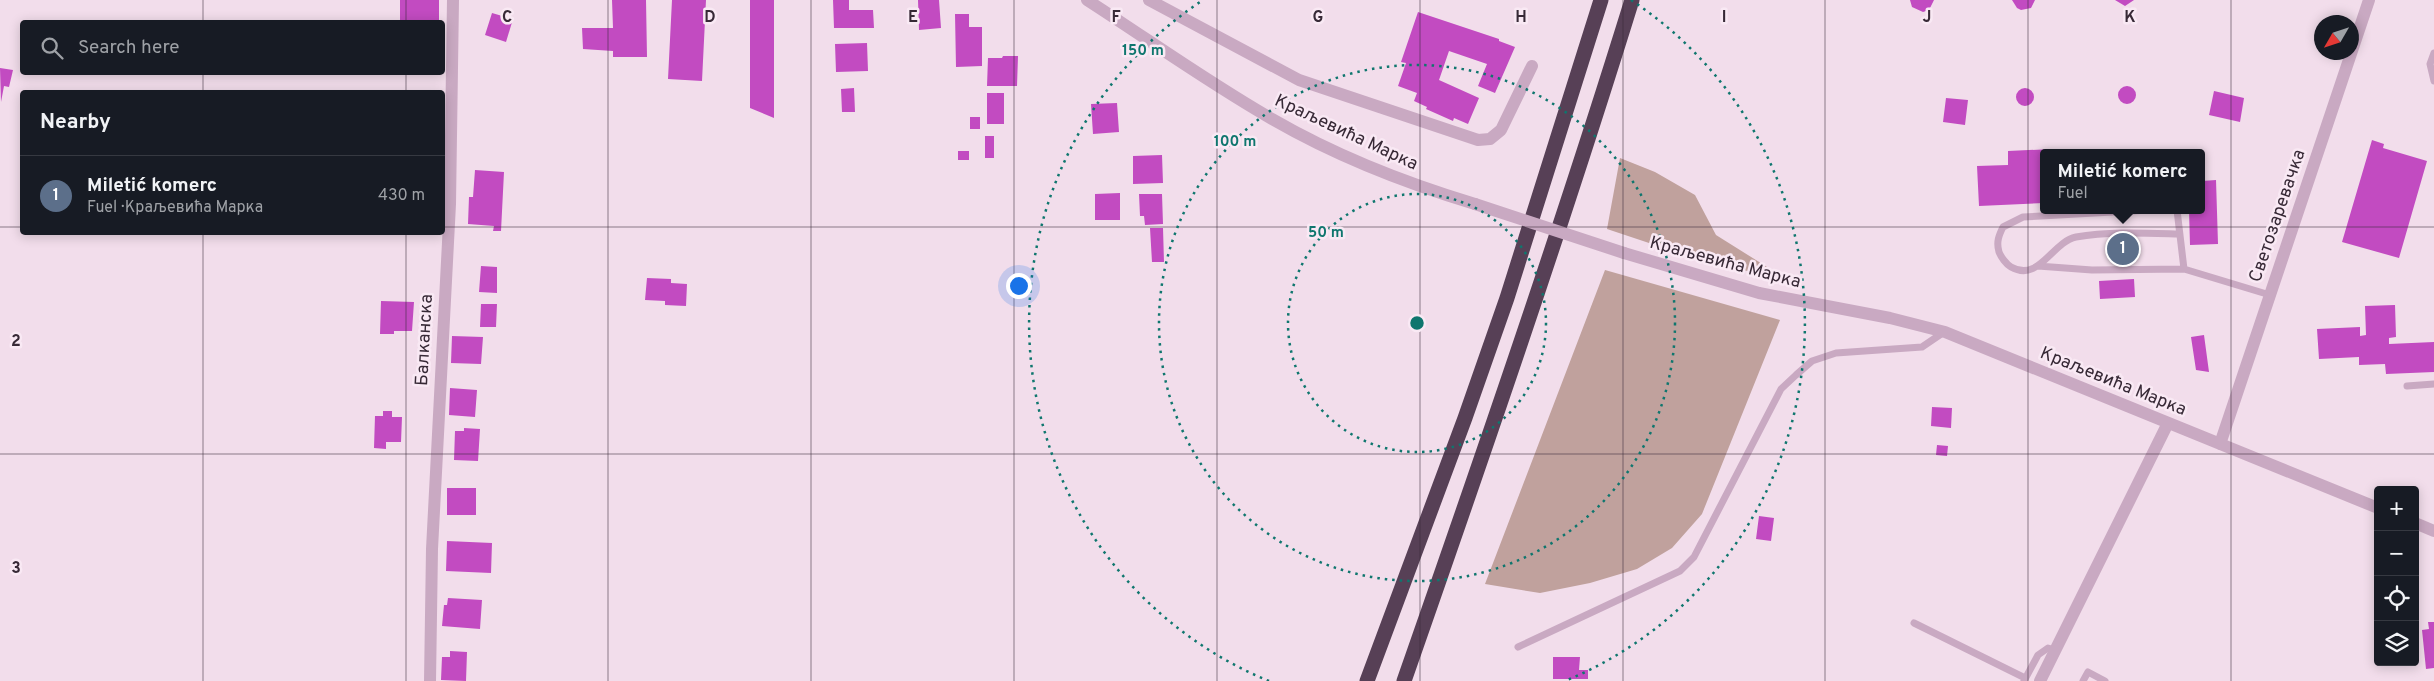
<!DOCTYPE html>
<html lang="en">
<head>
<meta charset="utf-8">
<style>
  body { margin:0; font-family:Overpass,sans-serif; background:#242831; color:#f1f3f6 }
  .controls { position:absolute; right:15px; bottom:15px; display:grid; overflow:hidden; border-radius:5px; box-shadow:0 2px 12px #0003 }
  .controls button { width:45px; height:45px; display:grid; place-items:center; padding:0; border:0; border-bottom:1px solid #363941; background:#171b24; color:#f1f3f6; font:25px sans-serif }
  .compass { position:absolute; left:2314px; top:15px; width:45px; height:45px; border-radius:50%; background:#171b24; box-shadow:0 2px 12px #0003; rotate:231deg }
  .you { position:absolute; left:1018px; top:285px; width:18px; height:18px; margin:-12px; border:4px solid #fff; border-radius:50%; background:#1a73e8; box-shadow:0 0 0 8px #1a73e833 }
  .badge { display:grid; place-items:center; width:32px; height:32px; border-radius:50%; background:#db2777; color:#fff; font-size:16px; font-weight:700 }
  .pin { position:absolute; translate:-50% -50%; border:2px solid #fff; box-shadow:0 1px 5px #0006 }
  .popup { position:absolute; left:2040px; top:149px; width:165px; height:65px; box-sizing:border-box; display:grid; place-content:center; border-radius:5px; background:#171b24; filter:drop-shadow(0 1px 4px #0005); font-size:16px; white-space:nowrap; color:#9ea1a6 }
  .popup b { font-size:19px; color:#f1f3f6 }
  .popup::after { content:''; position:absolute; left:50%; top:100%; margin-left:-10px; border:10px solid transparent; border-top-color:#171b24 }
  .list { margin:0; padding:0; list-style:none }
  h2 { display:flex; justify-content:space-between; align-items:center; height:65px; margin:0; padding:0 20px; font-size:21px }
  h2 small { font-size:16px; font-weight:400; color:#9ea1a6 }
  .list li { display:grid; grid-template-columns:32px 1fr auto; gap:15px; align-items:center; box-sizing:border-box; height:80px; padding:0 20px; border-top:1px solid #363941 }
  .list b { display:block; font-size:19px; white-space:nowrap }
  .list p { margin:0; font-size:16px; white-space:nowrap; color:#9ea1a6 }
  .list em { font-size:16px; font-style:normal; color:#9ea1a6 }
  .icon { flex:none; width:28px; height:28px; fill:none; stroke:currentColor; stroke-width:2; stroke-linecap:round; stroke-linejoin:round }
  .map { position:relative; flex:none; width:2434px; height:681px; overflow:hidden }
  .search { position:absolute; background:#171b24; box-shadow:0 2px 12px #0003; left:20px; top:20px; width:425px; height:55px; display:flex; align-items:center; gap:12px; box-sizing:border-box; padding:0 18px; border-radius:5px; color:#9ea1a6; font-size:19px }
  .panel { position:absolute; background:#171b24; box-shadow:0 2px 12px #0003; left:20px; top:90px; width:425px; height:145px; border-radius:5px }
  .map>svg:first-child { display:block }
  .green { fill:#c0a19d }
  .building { fill:#c24bc1 }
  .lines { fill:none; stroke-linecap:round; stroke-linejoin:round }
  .lane { stroke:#c9a9c2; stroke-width:7 }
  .street { stroke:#c9a9c2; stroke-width:12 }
  .highway { stroke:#574056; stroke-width:15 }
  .street-bridge { stroke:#c9a9c2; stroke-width:12 }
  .grid { fill:none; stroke:#372936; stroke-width:1; stroke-opacity:0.55 }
  .ring { fill:none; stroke:#0f766e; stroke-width:2.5; stroke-dasharray:2.5 5 }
  .labels { text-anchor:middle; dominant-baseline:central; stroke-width:5; stroke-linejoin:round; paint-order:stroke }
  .street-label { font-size:18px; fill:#372936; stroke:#f9e9f4 }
  .grid-label { font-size:16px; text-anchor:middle; font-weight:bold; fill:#372936; stroke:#f9e9f4; stroke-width:5; stroke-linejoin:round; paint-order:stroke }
  .centre { fill:#0f766e; stroke:#f9e9f4; stroke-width:2.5 }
  .ring-label { font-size:15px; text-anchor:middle; font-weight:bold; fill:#0f766e; stroke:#f9e9f4; stroke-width:5; stroke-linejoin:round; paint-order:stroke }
</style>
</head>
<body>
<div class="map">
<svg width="2434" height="681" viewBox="0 0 2434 681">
  <rect width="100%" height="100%" fill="#f2ddeb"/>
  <path class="green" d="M1620,158L1655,172L1695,195L1716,235L1791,282L1688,256L1607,229Z
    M1605,270L1780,320L1702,514L1672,548L1637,569L1590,583L1540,593L1485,584Z"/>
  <path class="building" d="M400,0H439V21H400Z
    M612,0H646L647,57H613V51L583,49L582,28H613Z
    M672,0H706L702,81L668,79Z
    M750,0H774V118L750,108Z
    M833,0H849V10H873L874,28H834Z
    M918,0H939L941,28L919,30Z
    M1910,0H1934L1929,10L1923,12L1912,7Z
    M2012,0H2035L2031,8L2021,10L2017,8Z
    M2115,0H2134L2125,6Z
    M1418,12L1499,39V41L1515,47L1495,93L1478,86L1487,64L1449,51L1439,80L1479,98L1468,124L1454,118L1453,121L1426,109L1427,107L1414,101L1417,93L1398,86L1406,63L1401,62Z
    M492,13L513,19L506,42L485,35Z
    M955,14H969V27H982V66L956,67Z
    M867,43L868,71L836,72L835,44Z
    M1003,56H1018L1017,86H987L988,58H1002Z
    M0,68L13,70L9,87L4,86L1,102Z
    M2118 95a9 9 0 1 1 18 0a9 9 0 1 1-18 0Z
    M2016 97a9 9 0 1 1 18 0a9 9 0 1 1-18 0Z
    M854,88L855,112H842L841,89Z
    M2214,91L2244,98L2240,122L2209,115Z
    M987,93H1004V124H987Z
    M1946,98L1968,100L1965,125L1943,122Z
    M1117,103L1119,132L1093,134L1091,104Z
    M970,117H980V129H970Z
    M985,136H994V158H985Z
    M2372,140L2384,144L2383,148L2427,161L2399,258L2342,242Z
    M2053,149V153H2044V203L1979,206L1977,166L2008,165V151Z
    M958,151H969V160H958Z
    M1162,155L1163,183L1133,184V156Z
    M475,170L504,172L501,231H493L494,226L468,224L469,197H473Z
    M2216,180L2218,244L2190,245L2189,210H2202V181Z
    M1120,193V220H1095V194Z
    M1139,194H1162L1163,224L1145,225L1144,216H1140Z
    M1150,228H1163L1164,262H1152Z
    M2130,243L2131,261L2113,262L2112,244Z
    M481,266L497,267V293L479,292Z
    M647,278L671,279V283L687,284L686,306L665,305V301L645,300Z
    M2134,279L2135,297L2100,299L2099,281Z
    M381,301L414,302L412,331H394V334H380Z
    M481,304H497L496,327H480Z
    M2395,305L2396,337L2389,338V344L2434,342V372L2386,374L2385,364L2359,365V357L2319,359L2317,329L2360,327V336L2366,335L2365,306Z
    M2204,335L2209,372L2196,370L2191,337Z
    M452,336L483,337L481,364L451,363Z
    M450,388L477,390L475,417L449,415Z
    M1932,407L1952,408L1951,428L1931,426Z
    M383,411H392V417H402L401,442H386V449L374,448L375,416H383Z
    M464,428L480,429L478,461L454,460L455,431H464Z
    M1937,445L1948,446L1947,456L1936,455Z
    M447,488H476V515H447Z
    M1759,516L1774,518L1771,541L1756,539Z
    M447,541L492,543L491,573L446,571Z
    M448,598L482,600L480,629L442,626L444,605H447Z
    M2428,622H2434V668L2426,669L2422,630L2429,629Z
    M450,651L467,652L466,681L441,680L442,657H450Z
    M1553,657H1580L1579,670H1588V679H1553Z"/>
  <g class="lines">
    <path class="lane" d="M2434,53L2430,64L2434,81
      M2149,210L2023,217L2003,227C1999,235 1996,242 1999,252C2001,257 2006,264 2011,267C2039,283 2052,242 2076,237C2109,231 2146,233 2179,234
      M2177,210L2184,269
      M2038,266L2092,270L2184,269L2270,295
      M2407,386L2434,384
      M1914,623L2025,678
      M1518,647L1680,571L1694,557L1781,389L1796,375L1812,361L1836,353L1922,347L1944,332
      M2024,681L2038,655L2048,648L2055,650
      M2083,681L2088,672L2105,681"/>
    <path class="street" d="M1087,0C1149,40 1209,83 1272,119C1336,156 1405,183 1475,204
      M1149,0L1299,80L1478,140L1490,139L1501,130L1532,66
      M1624,253L1759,293L1890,318L1945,332L2378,508
      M2220,444L2369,0
      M2415,523L2434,531
      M430,681L432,549L450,204L453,0
      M2040,681L2168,423"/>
    <path class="highway" d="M1367,681L1465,418L1507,298L1601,0
      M1404,681C1483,455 1561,229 1632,0"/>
    <path class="street-bridge" d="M1475,204L1624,253"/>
  </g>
  <path class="grid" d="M203,0V22M406,0V22M608,0V681M811,0V681M1014,0V681M1217,0V681M1420,0V681M1623,0V681M1825,0V681M2028,0V681M2231,0V681M203,72V92M406,72V92M0,227H22M442,227H2434M203,232V681M406,232V681M0,454H2434"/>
  <g class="ring">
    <circle cx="1417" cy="323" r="129"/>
    <circle cx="1417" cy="323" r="258"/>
    <path d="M1269 681A387 387 0 0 1 1203 0M1631 0A387 387 0 0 1 1565 681"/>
  </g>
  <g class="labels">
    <g class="street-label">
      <text transform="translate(1346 133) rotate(25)">Краљевића Марка</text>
      <text transform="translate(2278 216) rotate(-71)">Светозаревачка</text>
      <text transform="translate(1725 263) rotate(15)">Краљевића Марка</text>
      <text transform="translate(425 340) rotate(-87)">Балканска</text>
      <text transform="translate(2113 382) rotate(22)">Краљевића Марка</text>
    </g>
  </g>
  <g class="grid-label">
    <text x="507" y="22">C</text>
    <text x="710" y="22">D</text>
    <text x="913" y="22">E</text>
    <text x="1116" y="22">F</text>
    <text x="1318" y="22">G</text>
    <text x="1521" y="22">H</text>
    <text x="1724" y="22">I</text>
    <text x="1927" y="22">J</text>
    <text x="2130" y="22">K</text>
    <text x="16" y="346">2</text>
    <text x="16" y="573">3</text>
  </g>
  <circle cx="1417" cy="323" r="8" class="centre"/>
  <g class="ring-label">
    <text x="1143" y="55">150 m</text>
    <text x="1235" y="146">100 m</text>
    <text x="1326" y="237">50 m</text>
  </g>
</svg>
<div class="controls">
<button>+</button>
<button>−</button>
<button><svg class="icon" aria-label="locate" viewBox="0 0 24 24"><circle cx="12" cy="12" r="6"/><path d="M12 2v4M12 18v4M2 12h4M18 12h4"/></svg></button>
<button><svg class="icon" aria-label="layers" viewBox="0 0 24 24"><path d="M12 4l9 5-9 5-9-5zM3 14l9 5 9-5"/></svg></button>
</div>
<svg class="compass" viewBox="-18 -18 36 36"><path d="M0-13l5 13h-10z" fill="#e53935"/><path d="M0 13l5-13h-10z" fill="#9ea1a6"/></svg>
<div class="you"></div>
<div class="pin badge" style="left:2123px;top:249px;background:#5c6f8a">1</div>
<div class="popup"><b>Miletić komerc</b>Fuel</div>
<div class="search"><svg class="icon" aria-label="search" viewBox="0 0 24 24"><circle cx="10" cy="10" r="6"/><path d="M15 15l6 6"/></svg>Search here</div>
<section class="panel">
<h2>Nearby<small></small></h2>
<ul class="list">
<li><span class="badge" style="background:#5c6f8a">1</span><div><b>Miletić komerc</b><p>Fuel · Краљевића Марка</p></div><em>430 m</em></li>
</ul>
</section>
</div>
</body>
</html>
